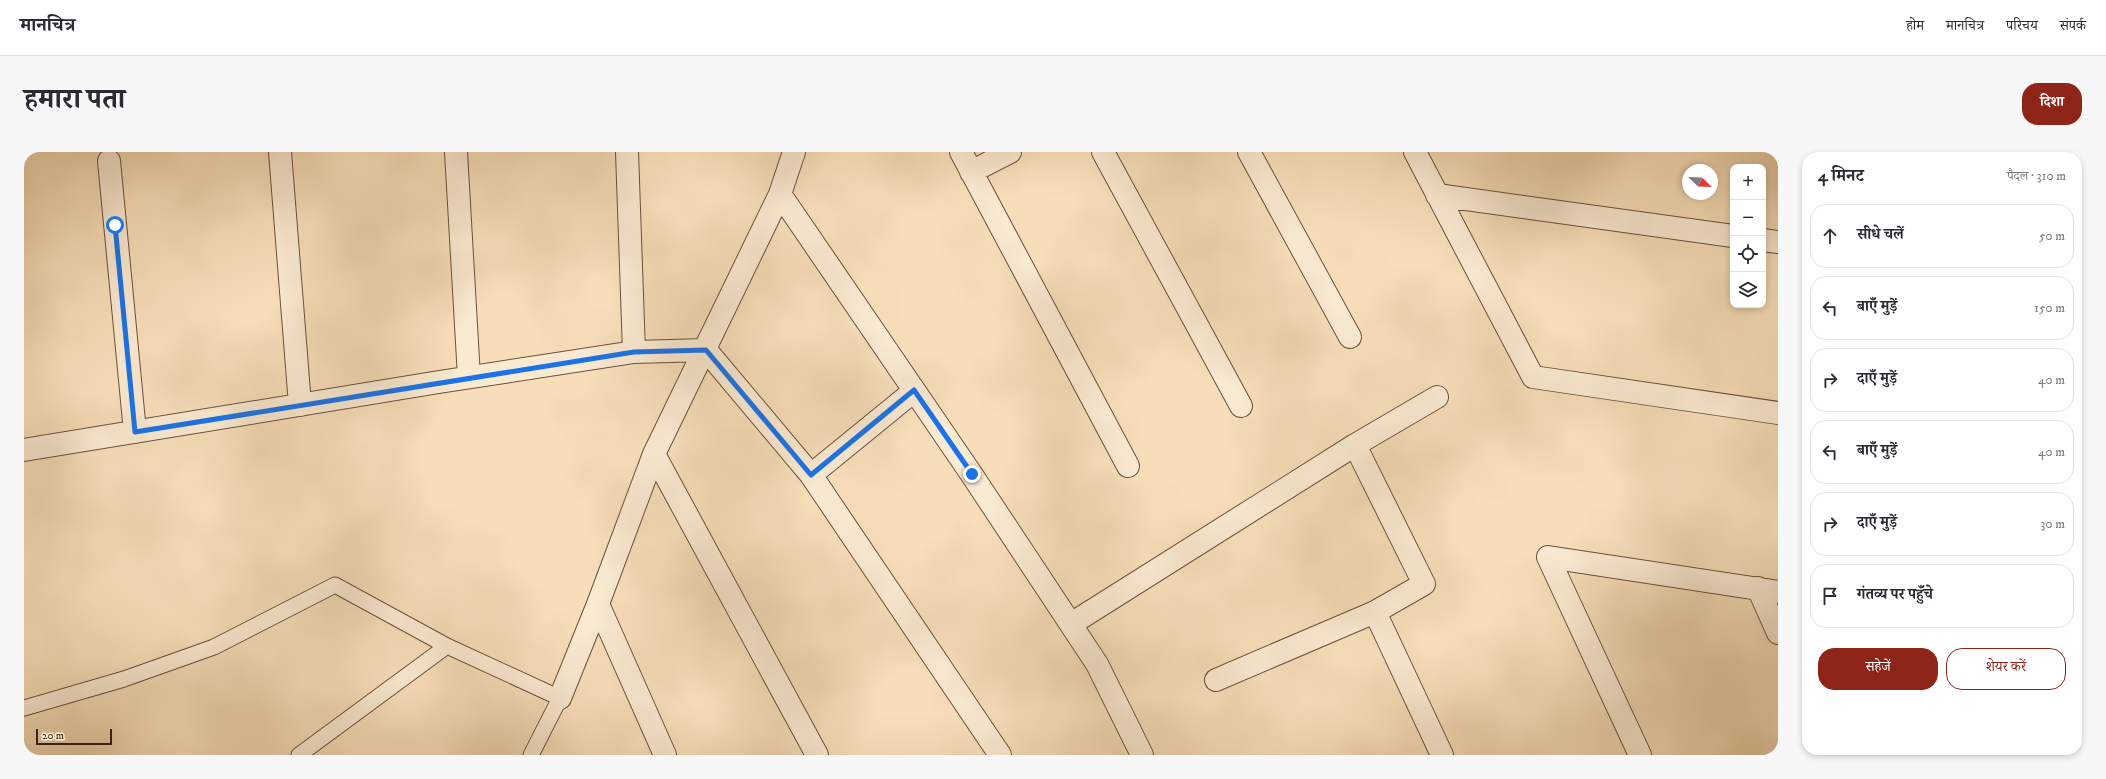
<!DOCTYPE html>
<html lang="hi">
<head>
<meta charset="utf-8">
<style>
  body { margin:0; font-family:"IM FELL DW Pica","Noto Serif Devanagari",serif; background:#f7f7f7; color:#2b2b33 }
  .controls { position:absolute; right:12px; top:12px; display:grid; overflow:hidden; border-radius:8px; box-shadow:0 2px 6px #0003 }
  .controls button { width:36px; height:36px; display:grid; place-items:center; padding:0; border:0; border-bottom:1px solid #e1e1e2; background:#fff; color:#2b2b33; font:20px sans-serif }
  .compass { position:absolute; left:1658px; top:12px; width:36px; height:36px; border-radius:50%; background:#fff; box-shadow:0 2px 6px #0003; rotate:113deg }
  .scale { position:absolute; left:12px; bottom:10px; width:76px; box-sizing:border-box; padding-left:4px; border:2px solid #3d2011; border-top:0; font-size:11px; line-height:14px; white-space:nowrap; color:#3d2011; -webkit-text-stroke:3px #faead2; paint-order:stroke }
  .stop { position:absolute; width:12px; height:12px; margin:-9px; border:3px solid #1a73e8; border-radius:50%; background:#fff }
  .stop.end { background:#1a73e8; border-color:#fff; box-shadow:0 1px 4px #0008 }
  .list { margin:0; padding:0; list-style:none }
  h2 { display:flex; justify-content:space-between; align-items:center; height:52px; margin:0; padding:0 16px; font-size:17px }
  h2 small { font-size:13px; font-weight:400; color:#7c7c81 }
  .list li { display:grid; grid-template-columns:26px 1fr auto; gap:12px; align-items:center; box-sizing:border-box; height:64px; margin:0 8px 8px; padding:0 8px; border:1px solid #e1e1e2; border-radius:16px }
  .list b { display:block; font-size:15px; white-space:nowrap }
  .list em { font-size:13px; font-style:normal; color:#7c7c81 }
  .actions { display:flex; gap:8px; padding:12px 16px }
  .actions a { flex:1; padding:9px 0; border:1px solid #8f2418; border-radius:16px; text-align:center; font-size:14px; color:#8f2418 }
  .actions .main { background:#8f2418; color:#fff }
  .icon { flex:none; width:22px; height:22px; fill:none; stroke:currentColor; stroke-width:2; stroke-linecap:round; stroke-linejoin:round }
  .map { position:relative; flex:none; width:1754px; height:603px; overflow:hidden; border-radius:16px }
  header { display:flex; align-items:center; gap:24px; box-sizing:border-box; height:56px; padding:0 20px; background:#fff; border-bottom:1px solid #e1e1e2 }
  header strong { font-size:19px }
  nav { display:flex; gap:22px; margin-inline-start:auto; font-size:14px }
  .intro { display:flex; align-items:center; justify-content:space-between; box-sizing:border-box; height:96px; padding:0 24px }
  h1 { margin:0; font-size:28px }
  .button { padding:10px 18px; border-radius:16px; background:#8f2418; color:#fff; font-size:14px; font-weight:700 }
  main { display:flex; gap:24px; padding:0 24px }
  aside { flex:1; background:#fff; border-radius:16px; box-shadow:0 2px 6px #0003 }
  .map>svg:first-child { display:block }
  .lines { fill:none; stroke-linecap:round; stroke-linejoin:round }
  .service-casing { stroke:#6c503b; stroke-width:17 }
  .minor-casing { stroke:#6c503b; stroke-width:24 }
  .service { stroke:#faead2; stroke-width:15 }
  .minor { stroke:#faead2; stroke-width:22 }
  .route { stroke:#1a73e8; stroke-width:5 }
</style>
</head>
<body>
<header>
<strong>मानचित्र</strong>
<nav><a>होम</a><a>मानचित्र</a><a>परिचय</a><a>संपर्क</a></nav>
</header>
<div class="intro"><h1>हमारा पता</h1><a class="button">दिशा</a></div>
<main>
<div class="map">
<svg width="1754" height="603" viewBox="0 0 1754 603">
  <rect width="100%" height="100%" fill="#f7deb9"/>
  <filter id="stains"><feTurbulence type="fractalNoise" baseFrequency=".005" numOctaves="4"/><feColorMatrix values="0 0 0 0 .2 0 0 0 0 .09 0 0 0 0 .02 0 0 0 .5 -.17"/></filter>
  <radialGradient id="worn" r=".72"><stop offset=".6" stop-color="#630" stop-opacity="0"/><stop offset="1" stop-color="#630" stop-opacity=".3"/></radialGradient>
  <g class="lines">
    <defs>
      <path id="service" d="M0,556L100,527L190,495L311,433L423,494L536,546L507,603
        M275,603L423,494"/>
      <path id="minor" d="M256,0L276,253
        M432,0L445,225
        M603,0L610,200
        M937,0L1104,314
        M1079,0L1217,254
        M1225,0L1326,185
        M1391,0L1509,225L1754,261
        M85,9L111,280
        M947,20L986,0
        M756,42L948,323L1073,512L1118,603
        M1413,43L1709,84
        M1739,88L1754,90
        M682,198L787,323L976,603
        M0,298L415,230L610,200L682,198
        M630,302L793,603
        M787,323L890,239
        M1524,405L1754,440
        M1524,405L1616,603
        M1734,436L1754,481
        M574,452L641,603
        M1351,460L1418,603
        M1047,472L1331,293L1413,245
        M1192,528L1351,460L1400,432L1331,293
        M536,546L574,452L630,302L756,42L770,0"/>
    </defs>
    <use href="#service" class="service-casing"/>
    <use href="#minor" class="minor-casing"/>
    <use href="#service" class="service"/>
    <use href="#minor" class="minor"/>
  </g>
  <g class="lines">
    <path class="route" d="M91,73L111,280L610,200L682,198L787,323L890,238L948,322"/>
  </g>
  <rect width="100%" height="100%" filter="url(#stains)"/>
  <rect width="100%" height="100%" fill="url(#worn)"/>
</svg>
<div class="controls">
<button>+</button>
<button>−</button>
<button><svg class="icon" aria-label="locate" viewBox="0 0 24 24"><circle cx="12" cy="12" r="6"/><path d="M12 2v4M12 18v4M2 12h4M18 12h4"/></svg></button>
<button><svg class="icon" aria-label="layers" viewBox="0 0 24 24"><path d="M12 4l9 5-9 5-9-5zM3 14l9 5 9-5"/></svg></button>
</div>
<svg class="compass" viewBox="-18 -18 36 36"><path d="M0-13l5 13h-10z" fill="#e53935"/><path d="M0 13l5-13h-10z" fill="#7c7c81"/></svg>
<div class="scale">20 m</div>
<div class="stop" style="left:91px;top:73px"></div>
<div class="stop end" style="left:948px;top:322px"></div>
</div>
<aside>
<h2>4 मिनट<small>पैदल · 310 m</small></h2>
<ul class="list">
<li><svg class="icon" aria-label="ahead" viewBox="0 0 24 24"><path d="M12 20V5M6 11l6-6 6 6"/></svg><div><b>सीधे चलें</b></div><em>50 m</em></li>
<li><svg class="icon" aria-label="left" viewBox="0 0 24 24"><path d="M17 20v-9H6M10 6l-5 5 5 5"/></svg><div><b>बाएँ मुड़ें</b></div><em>150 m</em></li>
<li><svg class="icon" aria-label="right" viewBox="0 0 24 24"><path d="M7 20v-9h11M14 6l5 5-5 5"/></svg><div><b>दाएँ मुड़ें</b></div><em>40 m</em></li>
<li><svg class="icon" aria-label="left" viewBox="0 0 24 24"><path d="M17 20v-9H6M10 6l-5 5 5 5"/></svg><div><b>बाएँ मुड़ें</b></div><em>40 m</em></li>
<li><svg class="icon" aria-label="right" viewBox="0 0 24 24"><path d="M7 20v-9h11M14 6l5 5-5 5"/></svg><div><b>दाएँ मुड़ें</b></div><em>30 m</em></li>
<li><svg class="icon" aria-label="arrive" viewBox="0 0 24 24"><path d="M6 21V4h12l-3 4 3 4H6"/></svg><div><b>गंतव्य पर पहुँचे</b></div></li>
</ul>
<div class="actions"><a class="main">सहेजें</a><a>शेयर करें</a></div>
</aside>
</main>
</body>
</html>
